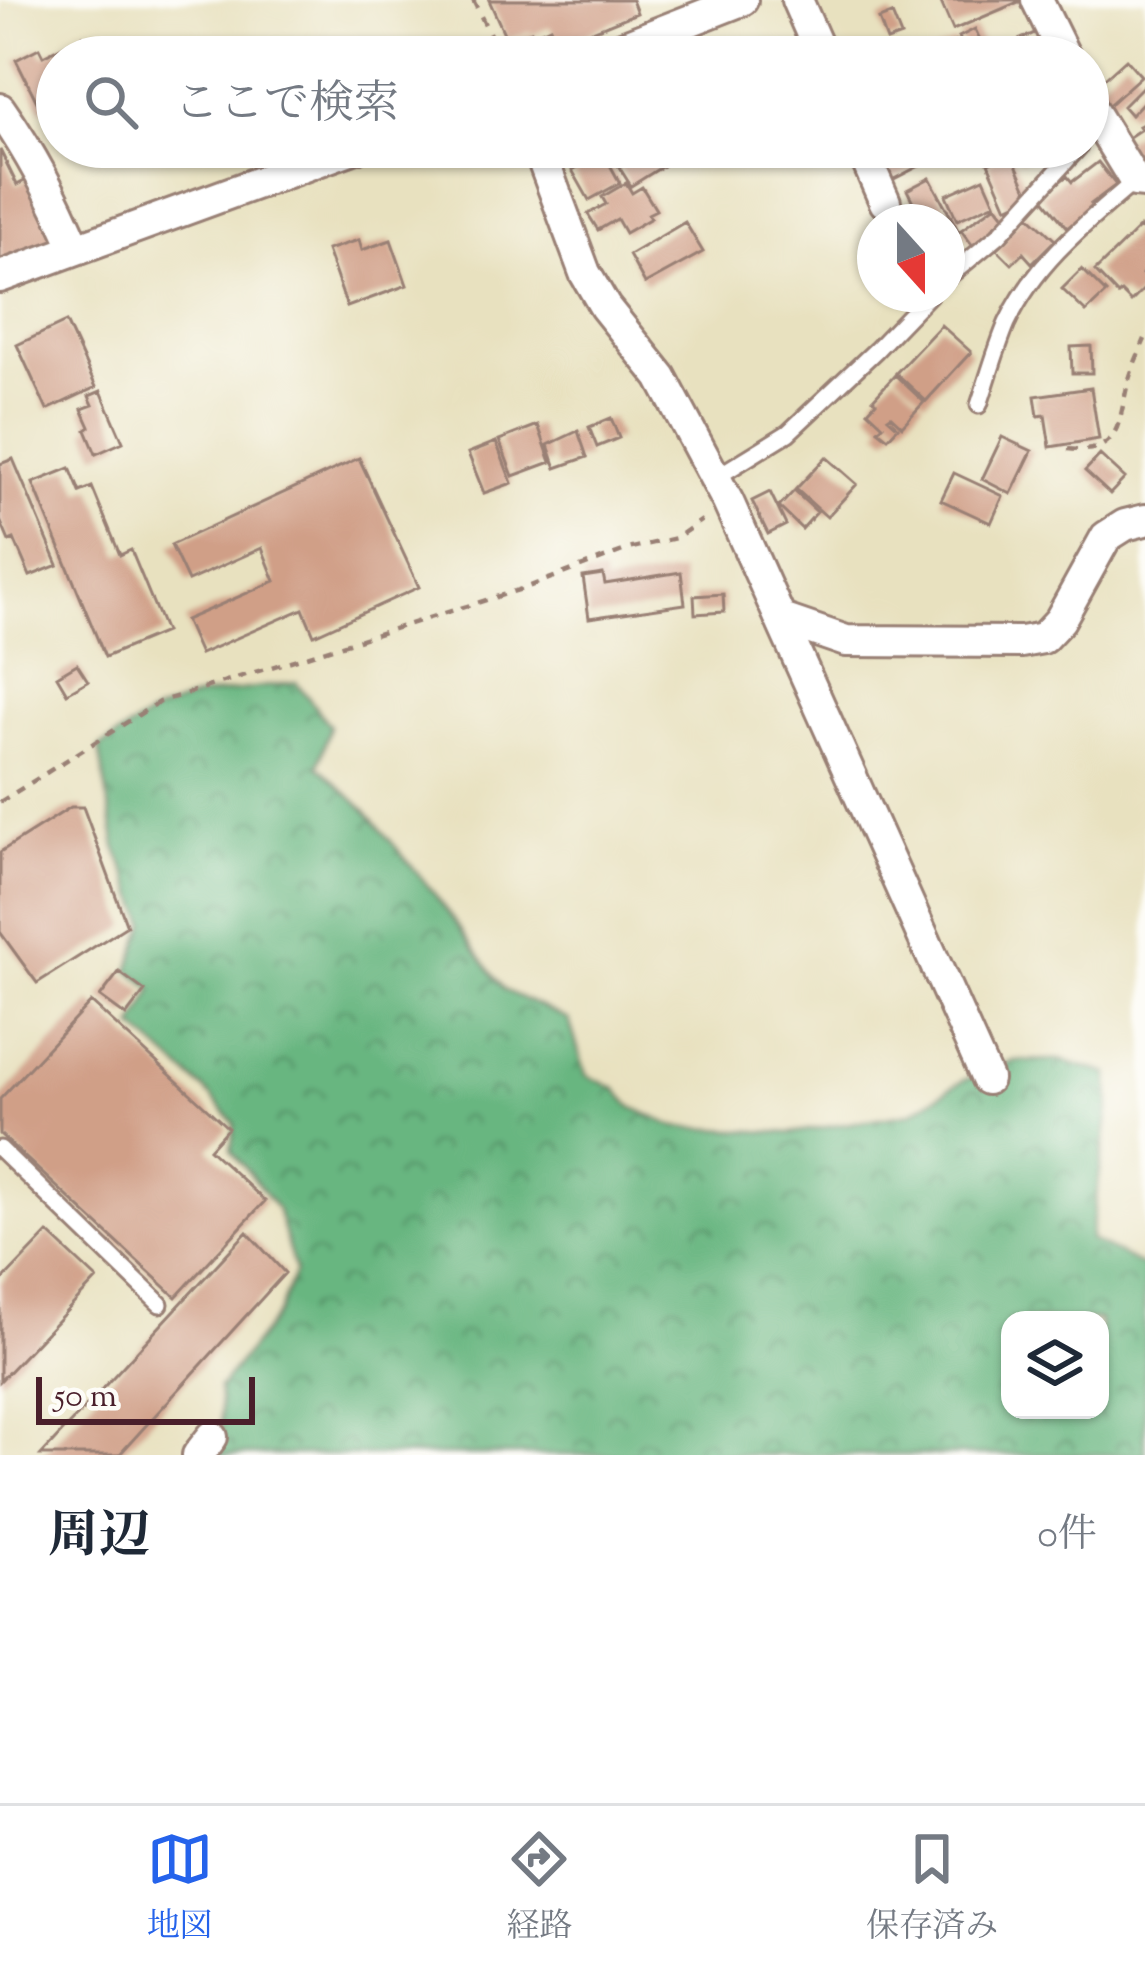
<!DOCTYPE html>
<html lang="ja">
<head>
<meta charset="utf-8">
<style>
  body { margin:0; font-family:"Sorts Mill Goudy","Noto Serif JP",serif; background:#f2f2f3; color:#1f2937 }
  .controls { position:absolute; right:36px; bottom:36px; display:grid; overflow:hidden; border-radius:24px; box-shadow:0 3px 9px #0004 }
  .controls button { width:108px; height:108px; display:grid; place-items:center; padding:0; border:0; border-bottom:3px solid #e0e1e3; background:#fff; color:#1f2937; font:60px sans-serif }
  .compass { position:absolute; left:857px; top:204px; width:108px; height:108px; border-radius:50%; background:#fff; box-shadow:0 3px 9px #0004; rotate:159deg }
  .scale { position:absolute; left:36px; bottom:30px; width:219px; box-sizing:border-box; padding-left:12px; border:6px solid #4a1f2b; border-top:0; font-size:33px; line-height:42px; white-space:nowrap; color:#4a1f2b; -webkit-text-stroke:9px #fdfcf7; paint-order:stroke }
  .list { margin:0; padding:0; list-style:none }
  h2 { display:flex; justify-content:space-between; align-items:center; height:156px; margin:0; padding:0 48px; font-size:51px }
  h2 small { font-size:39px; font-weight:400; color:#747a83 }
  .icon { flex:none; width:66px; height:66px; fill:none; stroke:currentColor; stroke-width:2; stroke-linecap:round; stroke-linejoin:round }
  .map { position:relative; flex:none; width:1145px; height:1455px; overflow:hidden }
  .search { position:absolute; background:#fff; box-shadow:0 3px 9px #0004; left:36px; right:36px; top:36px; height:132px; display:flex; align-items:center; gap:30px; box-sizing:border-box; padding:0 42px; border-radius:66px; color:#747a83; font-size:45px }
  .sheet { height:348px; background:#fff }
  nav { display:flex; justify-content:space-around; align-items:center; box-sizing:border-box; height:168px; border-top:3px solid #e0e1e3; background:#fff; font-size:33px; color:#747a83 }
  nav a { display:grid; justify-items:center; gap:6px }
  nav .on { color:#2563eb }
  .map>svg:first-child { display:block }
  .forest { fill:url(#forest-crowns); stroke:#586a56; stroke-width:3; fill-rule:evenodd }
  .building { fill:#d09f87 }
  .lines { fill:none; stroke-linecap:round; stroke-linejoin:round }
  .service-casing { stroke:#998075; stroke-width:21 }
  .minor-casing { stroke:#998075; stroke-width:36 }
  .path { stroke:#998075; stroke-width:4.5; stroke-dasharray:9 9; stroke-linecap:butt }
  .service { stroke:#fff; stroke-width:15 }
  .minor { stroke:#fff; stroke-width:30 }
</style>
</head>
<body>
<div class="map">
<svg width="1145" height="1455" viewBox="0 0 1145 1455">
  <defs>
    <pattern id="forest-crowns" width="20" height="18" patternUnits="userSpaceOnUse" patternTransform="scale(3)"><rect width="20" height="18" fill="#67b680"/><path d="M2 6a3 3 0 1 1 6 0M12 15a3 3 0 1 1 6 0" fill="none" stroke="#579369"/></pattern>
  </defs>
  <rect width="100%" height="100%" fill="#fdfcf7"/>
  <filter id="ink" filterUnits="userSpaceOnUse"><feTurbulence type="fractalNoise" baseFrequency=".00833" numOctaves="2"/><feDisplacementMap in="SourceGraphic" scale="24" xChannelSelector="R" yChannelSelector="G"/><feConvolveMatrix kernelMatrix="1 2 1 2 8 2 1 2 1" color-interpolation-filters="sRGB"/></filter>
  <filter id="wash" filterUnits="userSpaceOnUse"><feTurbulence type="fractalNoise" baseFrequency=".004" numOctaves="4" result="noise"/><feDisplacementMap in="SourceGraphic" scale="48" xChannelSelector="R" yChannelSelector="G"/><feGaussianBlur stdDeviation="2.7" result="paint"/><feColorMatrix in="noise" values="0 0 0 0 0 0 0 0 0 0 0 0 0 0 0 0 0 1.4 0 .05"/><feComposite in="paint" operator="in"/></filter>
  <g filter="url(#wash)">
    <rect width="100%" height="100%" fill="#e8e1bf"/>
    <path class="forest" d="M296,682L330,726L318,766L365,810L433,892L504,990L569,1020L586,1075L616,1089L632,1107L676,1127L791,1133L910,1113L964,1080L1014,1061L1060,1060L1109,1074L1110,1104L1090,1240L1145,1267V1455H214L222,1434L219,1388L279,1312L295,1271L277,1209L231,1150L235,1124L206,1091L134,1027L153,989L129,970L146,923L116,847L99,748L156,712L200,696ZM1010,1320H1100V1410H1010Z"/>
    <g id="blocks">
      <path class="building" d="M489,0H632L637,13L558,45L550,27L532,35L531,31L507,40Z
        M940,0H1023L953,30Z
        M892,14L901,36L887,41L879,19Z
        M975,29L988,57H968L959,37Z
        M1037,32L1049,57H996L1017,47L1014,42Z
        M531,34L536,47L549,41L556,57H515L510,43Z
        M82,36L93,57H57V102L41,110L16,60L39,48L43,56Z
        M955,42L962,57H921Z
        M1126,59L1141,76L1103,110L1088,93Z
        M1145,84V100L1131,115L1123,106Z
        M1145,123V162L1138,166L1123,141L1141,129L1139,126Z
        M567,147H600L620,183L589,200L572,170L578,167Z
        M651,147L663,166L631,186L619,167Z
        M656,147H686L688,150L665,163Z
        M900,147H909L919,166L892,180L880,158Z
        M1014,147H1051L1020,161Z
        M0,150L17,185L32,177L62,238L2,267L0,262Z
        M1011,153L1030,196L1007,207L988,163Z
        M1098,162L1116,185L1091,204L1094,207L1067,228L1041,196L1067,176L1072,182Z
        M930,178L959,232L947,239V222H923L907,190Z
        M984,178L995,203L957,220L946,195Z
        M626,183L632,193L642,187L656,210L648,214L651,218L625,233L617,219L598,230L588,214L606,204L602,197Z
        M996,205L1006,218L993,227L995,230L973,246L961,230Z
        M1026,213L1055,240L1032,263L1023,253L1012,264L997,249L1007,239L1004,236Z
        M685,222L703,252L645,284L629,255Z
        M1140,227L1145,232V270L1142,274L1145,277V288L1131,302L1121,292L1118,295L1095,271Z
        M359,240L362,250L391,240L407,285L347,307L327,250Z
        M1082,269L1106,293L1086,312L1062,289Z
        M66,322L96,387L47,410L17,345Z
        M941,325L971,352L926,401L896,373Z
        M1091,346L1092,373H1072L1071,347Z
        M895,375L924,402L902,426L891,416L888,418L898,427L888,438L878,430L883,425L868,411L876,402L873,399Z
        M1091,388L1099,439L1050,447L1045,415L1038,416L1035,396Z
        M101,391L123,442L96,454L86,430L90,427L82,409L93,405L89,396Z
        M611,418L619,438L597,447L589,427Z
        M538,425L551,462L513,476L499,440Z
        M578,431L587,457L556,468L548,445Z
        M1002,437L1032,451L1011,494L982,479Z
        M496,442L512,483L484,493L468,453Z
        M1100,455L1125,478L1110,494L1085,471Z
        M826,457L857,484L827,517L796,489Z
        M359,458L419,587L314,635L303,609L200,654L185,620L275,581L262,548L188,581L171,545Z
        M13,459L58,565L30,576L14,539L9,541L0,520V464Z
        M70,468L80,492L92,487L120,555L131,550L165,632L105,657L33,483Z
        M954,473L1003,496L991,523L941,500Z
        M794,491L817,512L802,529L779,507Z
        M770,492L786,525L768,534L752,501Z
        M681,572L685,604L589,618L583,577L603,574L605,584Z
        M723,594L724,612L695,614L694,596Z
        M77,664L88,681L67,693L57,676Z
        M71,807H83L127,926L37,983L0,932V852Z
        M119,972L145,991L126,1016L100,997Z
        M91,1002L228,1128L209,1149L265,1201L176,1297L0,1134V1099Z
        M247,1232L285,1273L119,1455H41Z
        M48,1233L97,1279L0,1381V1283Z"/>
    </g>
  </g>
  <g filter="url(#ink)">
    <use href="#blocks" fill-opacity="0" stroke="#998075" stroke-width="3"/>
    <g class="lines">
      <defs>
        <path id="service" d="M947,278L999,235L1079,147
          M979,405C988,378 996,349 1007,323C1035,263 1086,223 1135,181
          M715,478L788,433L876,350L930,294
          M0,1149L160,1304"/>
        <path id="minor" d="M797,0L822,57
          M1037,0L1065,57
          M597,57L742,0
          M1088,104L1135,181L1145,182
          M0,109C32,155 54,197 76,249
          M538,147L585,273L605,307L661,377L728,502L987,1079
          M861,147L885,202
          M0,277L356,147
          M782,619L846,641L1021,642L1043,638L1060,620L1106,537L1125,525L1145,520
          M198,1455L212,1437"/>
      </defs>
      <use href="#service" class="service-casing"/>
      <use href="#minor" class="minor-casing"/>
      <path class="path" d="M473,0L501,57
        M1068,449C1121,456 1118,422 1128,383C1132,368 1139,353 1145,339
        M0,802L159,702L525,588L628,549L676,538L702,520"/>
      <use href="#service" class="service"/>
      <use href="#minor" class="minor"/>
    </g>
  </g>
</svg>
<div class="controls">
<button><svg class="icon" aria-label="layers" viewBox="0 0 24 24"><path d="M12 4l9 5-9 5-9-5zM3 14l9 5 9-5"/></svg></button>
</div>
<svg class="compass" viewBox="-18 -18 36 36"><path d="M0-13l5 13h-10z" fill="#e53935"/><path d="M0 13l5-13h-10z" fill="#747a83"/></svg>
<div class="scale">50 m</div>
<div class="search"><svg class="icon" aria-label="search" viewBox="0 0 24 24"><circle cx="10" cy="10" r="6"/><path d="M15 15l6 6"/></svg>ここで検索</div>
</div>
<section class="sheet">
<h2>周辺<small>0件</small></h2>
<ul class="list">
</ul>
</section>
<nav>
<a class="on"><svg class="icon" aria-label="map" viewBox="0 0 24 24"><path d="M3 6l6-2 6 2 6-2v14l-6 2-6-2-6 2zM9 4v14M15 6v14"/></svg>地図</a>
<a><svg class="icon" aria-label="directions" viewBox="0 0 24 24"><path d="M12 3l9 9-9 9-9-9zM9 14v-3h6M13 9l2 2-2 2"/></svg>経路</a>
<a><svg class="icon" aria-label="saved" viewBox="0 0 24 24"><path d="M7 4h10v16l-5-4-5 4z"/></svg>保存済み</a>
</nav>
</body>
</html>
